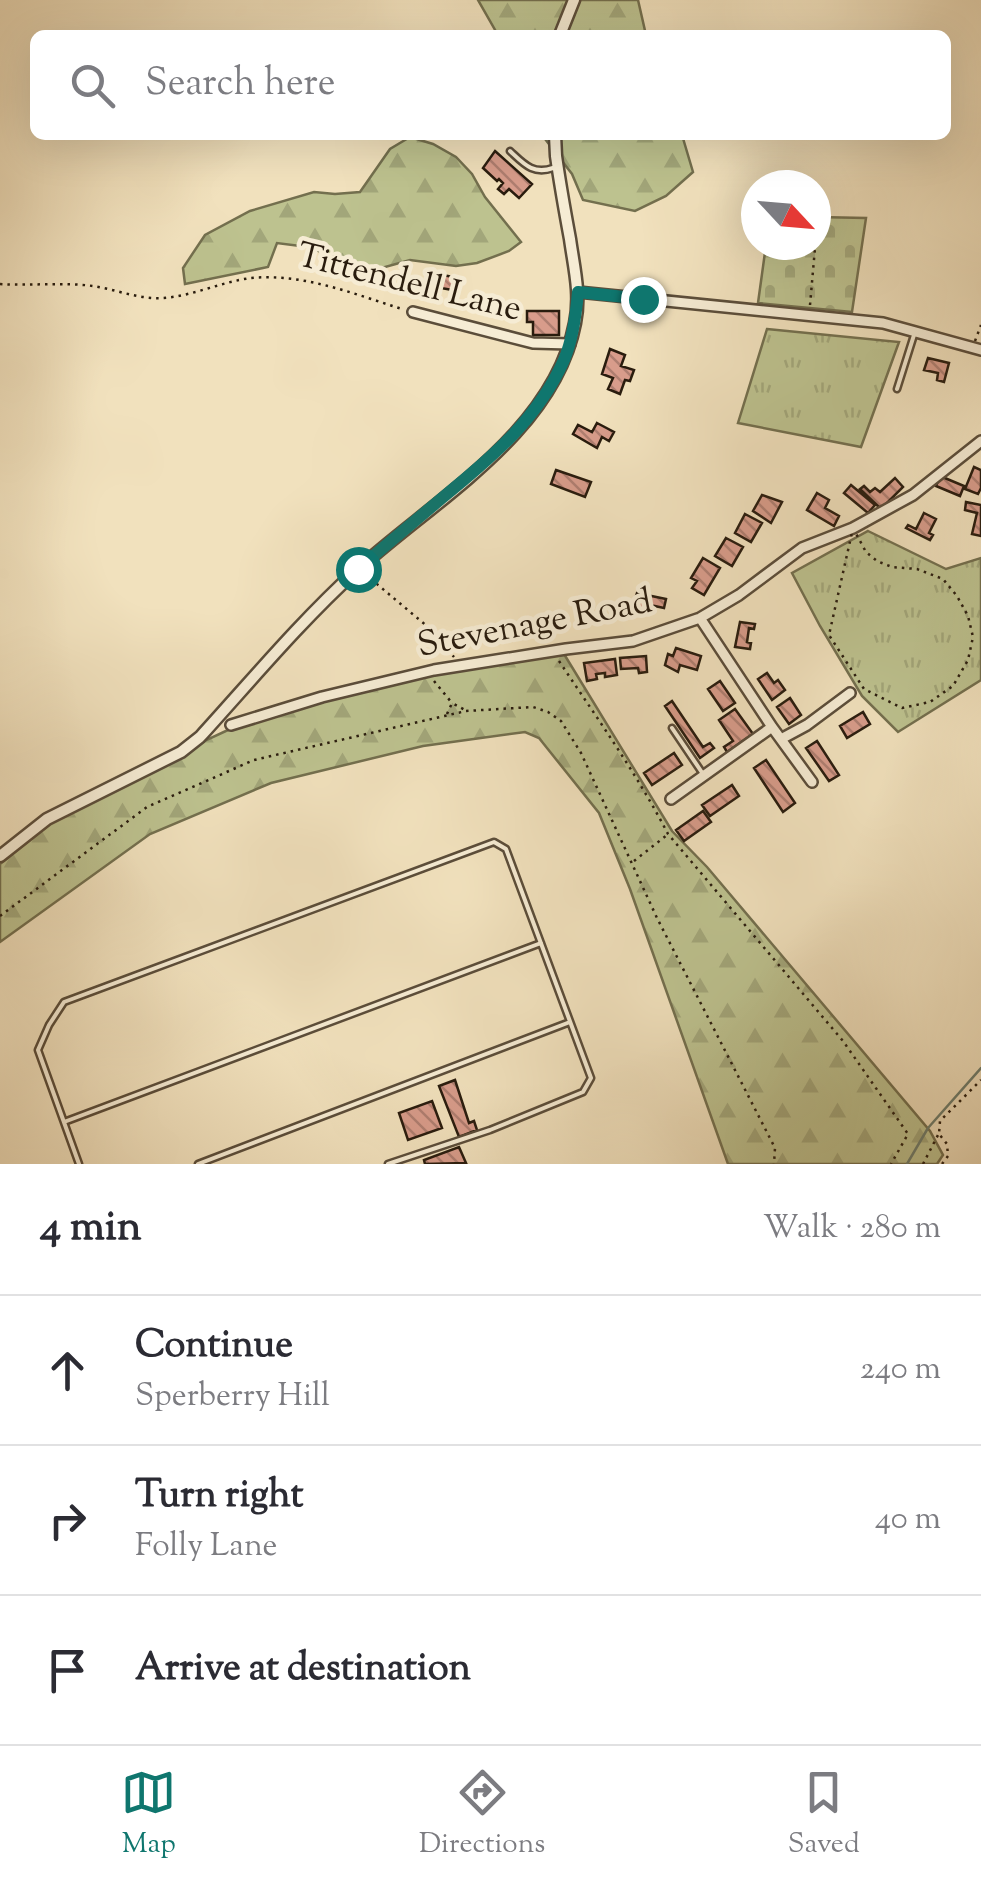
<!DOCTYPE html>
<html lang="en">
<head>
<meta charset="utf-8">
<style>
  body { margin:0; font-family:"Sorts Mill Goudy",serif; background:#f2f2f3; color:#2b2b33 }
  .compass { position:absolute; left:741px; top:170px; width:90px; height:90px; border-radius:50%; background:#fff; box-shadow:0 10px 40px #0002; rotate:116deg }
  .stop { position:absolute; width:30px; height:30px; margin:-22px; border:8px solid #0f766e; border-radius:50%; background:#fff }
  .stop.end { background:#0f766e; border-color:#fff; box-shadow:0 2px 10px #0008 }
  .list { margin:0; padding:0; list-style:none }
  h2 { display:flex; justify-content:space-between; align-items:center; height:130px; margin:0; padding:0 40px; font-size:42px }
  h2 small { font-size:32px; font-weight:400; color:#7c7c81 }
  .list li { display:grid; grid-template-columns:65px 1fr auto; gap:30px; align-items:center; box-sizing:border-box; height:150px; padding:0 40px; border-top:2px solid #e1e1e2 }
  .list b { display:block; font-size:38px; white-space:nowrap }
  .list p { margin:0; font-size:32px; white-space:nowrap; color:#7c7c81 }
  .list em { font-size:32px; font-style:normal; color:#7c7c81 }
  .icon { flex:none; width:55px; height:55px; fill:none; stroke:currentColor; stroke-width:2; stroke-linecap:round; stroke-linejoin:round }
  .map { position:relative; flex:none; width:981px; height:1164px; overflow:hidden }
  .search { position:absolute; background:#fff; box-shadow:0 10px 40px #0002; left:30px; right:30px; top:30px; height:110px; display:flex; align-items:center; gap:25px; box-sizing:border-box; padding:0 35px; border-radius:15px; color:#7c7c81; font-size:38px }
  .sheet { height:580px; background:#fff }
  nav { display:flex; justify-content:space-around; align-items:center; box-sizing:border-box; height:140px; border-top:2px solid #e1e1e2; background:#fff; font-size:28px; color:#7c7c81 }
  nav a { display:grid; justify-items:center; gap:5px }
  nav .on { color:#0f766e }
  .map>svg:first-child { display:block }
  .forest { fill:url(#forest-firs); stroke:#736f4e; stroke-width:2.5 }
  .cemetery { fill:url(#cemetery-stones); stroke:#736f4e; stroke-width:2.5 }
  .park { fill:url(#park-tufts); stroke:#736f4e; stroke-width:2.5 }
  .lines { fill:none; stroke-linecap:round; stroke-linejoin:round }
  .stream { stroke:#6d7d6d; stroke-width:2.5 }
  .building { fill:url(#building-back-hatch); stroke:#291c0e; stroke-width:2.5 }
  .service-casing { stroke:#5b4d3a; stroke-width:9 }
  .minor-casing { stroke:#5b4d3a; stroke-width:14 }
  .tertiary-casing { stroke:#5b4d3a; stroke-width:15 }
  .path { stroke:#291c0e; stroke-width:2.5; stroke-dasharray:2.5 5; stroke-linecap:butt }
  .service { stroke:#f6ecd4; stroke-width:4 }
  .minor { stroke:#f6ecd4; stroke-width:9 }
  .tertiary { stroke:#f6ecd4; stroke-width:10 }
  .route { stroke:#0f766e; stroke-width:12 }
  .labels { text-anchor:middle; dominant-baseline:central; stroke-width:9; stroke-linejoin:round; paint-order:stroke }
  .street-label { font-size:35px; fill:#291c0e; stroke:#f6ecd4 }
</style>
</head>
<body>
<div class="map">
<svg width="981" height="1164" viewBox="0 0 981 1164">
  <defs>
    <pattern id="forest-firs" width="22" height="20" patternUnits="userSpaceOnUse" patternTransform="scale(2.5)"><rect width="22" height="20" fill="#bdc28f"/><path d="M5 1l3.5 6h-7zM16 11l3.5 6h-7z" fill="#a2a67a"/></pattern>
    <pattern id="cemetery-stones" width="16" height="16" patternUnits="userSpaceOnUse" patternTransform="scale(2.5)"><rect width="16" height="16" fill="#bdc28f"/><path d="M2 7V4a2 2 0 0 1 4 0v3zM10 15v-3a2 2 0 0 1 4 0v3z" fill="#a2a67a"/></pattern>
    <pattern id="park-tufts" width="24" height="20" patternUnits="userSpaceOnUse" patternTransform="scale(2.5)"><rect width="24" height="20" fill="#bdc28f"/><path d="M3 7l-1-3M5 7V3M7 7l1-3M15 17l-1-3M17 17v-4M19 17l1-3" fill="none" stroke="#a2a67a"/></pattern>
    <pattern id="building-back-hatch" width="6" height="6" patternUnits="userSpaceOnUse" patternTransform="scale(2.5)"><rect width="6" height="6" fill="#d89c8b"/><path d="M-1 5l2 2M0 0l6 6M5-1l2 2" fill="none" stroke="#af7e70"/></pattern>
  </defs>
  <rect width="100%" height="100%" fill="#f1e1bd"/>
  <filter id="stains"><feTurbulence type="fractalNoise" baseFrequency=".002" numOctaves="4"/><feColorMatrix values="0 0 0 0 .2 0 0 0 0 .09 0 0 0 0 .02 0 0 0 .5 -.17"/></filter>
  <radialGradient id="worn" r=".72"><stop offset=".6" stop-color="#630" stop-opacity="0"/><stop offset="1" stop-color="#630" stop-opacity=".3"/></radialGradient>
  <path class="forest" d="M478,0H638L646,35H498Z
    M542,135H682L693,172L666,196L635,211L583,200L572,174Z
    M410,137L433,144L456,157L472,174L485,197L521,242L509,251L477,263L456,266L410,260L371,271L308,247L277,243L268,267L185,284L183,268L205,235L250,211L314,192L335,194L360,192L390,149Z
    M564,654L672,831L707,867L930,1131L943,1155L937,1164H728L630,889L599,813L539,738L525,732L423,746L271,783L150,834L0,942V864L51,823L184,754L202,742L228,730L323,701L442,672Z"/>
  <path class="cemetery" d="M816,217L866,218L852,312L758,303L766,245H816Z"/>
  <path class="park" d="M767,329L899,342L861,447L738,423Z
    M868,531L946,569L981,558V680L898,732L862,696L820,626L792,573Z"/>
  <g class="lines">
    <path class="stream" d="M907,1164L928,1128L981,1068"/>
  </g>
  <path class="building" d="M495,151L532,184L519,198L509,189L504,194L498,189L503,183L499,179L497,181L483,168Z
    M430,273L460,278L458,291L441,288L442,282L429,280Z
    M527,311H559V335H533V322H527Z
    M610,349L625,355L621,366L634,370L630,381L625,380L620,394L608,389L613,378L602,374Z
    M928,358L949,363L944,382L937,380L938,373L924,370Z
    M597,423L614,432L609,441L602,437L597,448L573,434L578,425L592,432Z
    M974,467L981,470V488L978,494L965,489Z
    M556,470L591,482L585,497L551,484Z
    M940,476L964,486L960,496L936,486Z
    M895,478L903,487L881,509L860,489L864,486L870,492L875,488L880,492Z
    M851,485L875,505L868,513L844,493Z
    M817,493L829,500L825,508L839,516L834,526L807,510Z
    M762,495L782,502L771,523L753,511Z
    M966,502L981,505V536L972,534L977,513L965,510Z
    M924,513L936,519L929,533L933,535L930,540L906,528L908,525L916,529Z
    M745,514L762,523L751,542L735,533Z
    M726,538L743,547L732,566L715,556Z
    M703,558L720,568L704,595L692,588L697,581L691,578Z
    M637,593L666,599L664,608L650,605L647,614L637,612L639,600L635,599Z
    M740,622L755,624L754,629L749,628L747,642L751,643L750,649L735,647Z
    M676,648L701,656L697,670L680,665L678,672L665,665L668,654L673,656Z
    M646,656L647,672L639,673L638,668L621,669L620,658Z
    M615,659L617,675L605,677V673L596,674L597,679L587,681L584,663Z
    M767,673L774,683L778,680L785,690L772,700L758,679Z
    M720,681L735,703L723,711L708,689Z
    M790,698L801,715L789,724L777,707Z
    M672,701L703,747L710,743L714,748L700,758L665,706Z
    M735,709L753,734L727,752L724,747L733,741L719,720Z
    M863,712L870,724L847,738L840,726Z
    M817,741L839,775L829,781L806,748Z
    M674,753L682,765L652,785L644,773Z
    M766,760L795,803L783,812L754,768Z
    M732,785L739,796L710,816L702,805Z
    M703,811L711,822L684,841L676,830Z
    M455,1080L469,1123L474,1121L477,1130L459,1137L439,1086Z
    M432,1101L442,1128L408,1140L399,1113Z
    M459,1147L466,1163L425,1164L424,1160Z"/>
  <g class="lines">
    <defs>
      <path id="service" d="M510,151C524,164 533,175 553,168
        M897,389L914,335
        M672,728L703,774
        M64,1122L541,943
        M79,1164L38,1050L49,1025L64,1002L494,842L506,849L591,1078L583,1092L490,1130L388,1164
        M198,1164L570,1022"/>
      <path id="minor" d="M578,292L883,323L981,350
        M413,312L533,343L570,344
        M700,618L772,727L812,782
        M231,725L322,697L434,670L566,649L633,641L700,618L739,595L802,548L853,528L913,495L981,441
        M781,739L807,725L850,693
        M671,799L772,727"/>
      <path id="tertiary" d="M560,35L574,0
        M0,856L47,819L181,752L200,737C251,681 300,622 357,570C434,500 554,433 575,323C581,294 574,268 570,239C565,212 560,184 556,156L555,135"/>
    </defs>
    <use href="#service" class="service-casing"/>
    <use href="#minor" class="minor-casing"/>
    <use href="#tertiary" class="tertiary-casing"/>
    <path class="path" d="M0,284C30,286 63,282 93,286C113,289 133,297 153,298C184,300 219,282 251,278C303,273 354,294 402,309
      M810,305L815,248
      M975,341L981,325
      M853,528L866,552L877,561L892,567L917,569L943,579L957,596L968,616L973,637L968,660L953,686L930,702L902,708L864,689L829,635Z
      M365,574L428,627L454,657
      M559,661C597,718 637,774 668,834L843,1041L908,1134L891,1164
      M434,681L452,703
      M447,714L452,703L465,710
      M634,861L667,835
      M0,916L147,807L254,760L466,711L533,707L548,712L561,721L581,753L657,918L775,1148L774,1164
      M923,1164L938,1135
      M942,1164L948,1156L947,1144L939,1134L940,1121L981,1080"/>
    <use href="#service" class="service"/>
    <use href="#minor" class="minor"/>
    <use href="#tertiary" class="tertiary"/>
  </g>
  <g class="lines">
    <path class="route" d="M358,569C386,545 414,522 442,498C490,459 538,419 564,360C573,339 576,315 578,292L643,299"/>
  </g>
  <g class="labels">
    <g class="street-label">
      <text transform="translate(409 284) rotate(14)">Tittendell Lane</text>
      <text transform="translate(535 625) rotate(-11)">Stevenage Road</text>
    </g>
  </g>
  <rect width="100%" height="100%" filter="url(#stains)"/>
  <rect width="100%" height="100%" fill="url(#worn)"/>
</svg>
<svg class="compass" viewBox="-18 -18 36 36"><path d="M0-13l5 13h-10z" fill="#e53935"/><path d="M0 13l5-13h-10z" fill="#7c7c81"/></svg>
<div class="stop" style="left:358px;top:569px"></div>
<div class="stop end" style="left:643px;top:299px"></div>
<div class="search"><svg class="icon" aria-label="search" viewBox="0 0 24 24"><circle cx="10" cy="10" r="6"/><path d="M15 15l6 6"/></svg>Search here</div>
</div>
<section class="sheet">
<h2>4 min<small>Walk · 280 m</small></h2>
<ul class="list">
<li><svg class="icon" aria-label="ahead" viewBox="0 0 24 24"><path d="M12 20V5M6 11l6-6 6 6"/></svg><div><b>Continue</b><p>Sperberry Hill</p></div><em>240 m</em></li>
<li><svg class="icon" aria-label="right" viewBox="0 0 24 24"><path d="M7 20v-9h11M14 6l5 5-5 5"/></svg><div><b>Turn right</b><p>Folly Lane</p></div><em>40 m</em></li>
<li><svg class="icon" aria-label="arrive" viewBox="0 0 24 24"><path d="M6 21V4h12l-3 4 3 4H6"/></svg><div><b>Arrive at destination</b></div></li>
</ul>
</section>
<nav>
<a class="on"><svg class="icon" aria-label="map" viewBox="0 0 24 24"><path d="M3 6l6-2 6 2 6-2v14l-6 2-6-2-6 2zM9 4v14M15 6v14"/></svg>Map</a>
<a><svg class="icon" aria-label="directions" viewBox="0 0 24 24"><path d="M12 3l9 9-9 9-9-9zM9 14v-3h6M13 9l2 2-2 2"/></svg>Directions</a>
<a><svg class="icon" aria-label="saved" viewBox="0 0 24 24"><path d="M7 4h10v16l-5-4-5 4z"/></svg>Saved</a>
</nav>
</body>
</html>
